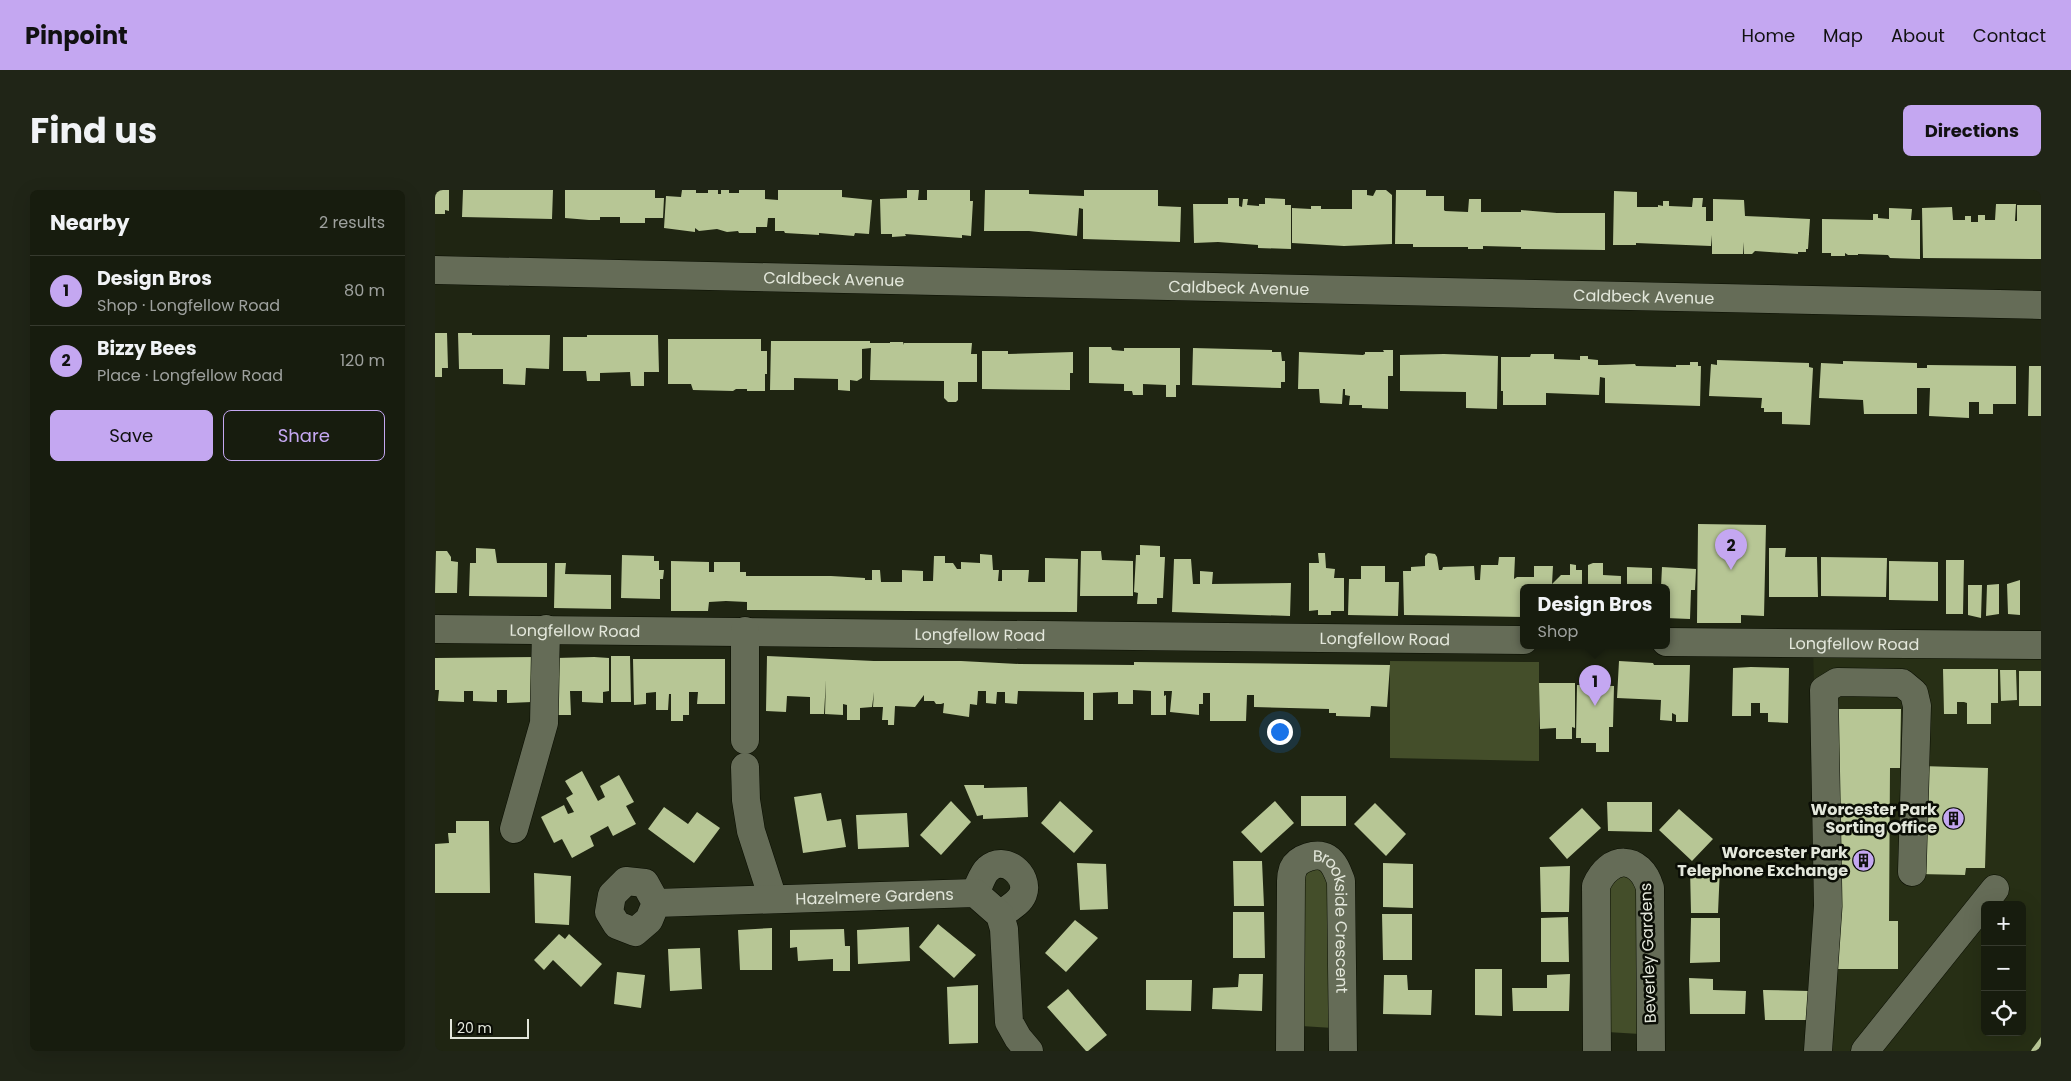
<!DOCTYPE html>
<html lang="en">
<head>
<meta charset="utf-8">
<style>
  body { margin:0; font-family:Poppins,sans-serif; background:#202517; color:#f1f3f6 }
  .controls { position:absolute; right:15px; bottom:15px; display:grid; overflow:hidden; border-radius:8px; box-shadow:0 5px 20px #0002 }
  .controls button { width:45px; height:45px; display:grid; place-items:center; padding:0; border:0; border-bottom:1px solid #363a2e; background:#171c0e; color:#f1f3f6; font:25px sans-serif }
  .scale { position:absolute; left:15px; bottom:12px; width:79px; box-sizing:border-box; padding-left:5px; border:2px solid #e3e7db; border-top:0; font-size:14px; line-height:18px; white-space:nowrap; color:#e3e7db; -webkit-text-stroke:4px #0a0d05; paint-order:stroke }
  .you { position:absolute; left:844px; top:541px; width:18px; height:18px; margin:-12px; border:4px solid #fff; border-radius:50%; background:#1a73e8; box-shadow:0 0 0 8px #1a73e833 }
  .badge { display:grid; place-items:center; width:32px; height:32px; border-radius:50%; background:#c4a7f1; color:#111; font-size:16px; font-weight:700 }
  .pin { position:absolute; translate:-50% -41px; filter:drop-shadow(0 1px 2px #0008) }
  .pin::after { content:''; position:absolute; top:26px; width:18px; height:15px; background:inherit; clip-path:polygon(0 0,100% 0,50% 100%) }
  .popup { position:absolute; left:1085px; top:394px; width:150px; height:65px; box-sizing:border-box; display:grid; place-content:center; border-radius:8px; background:#171c0e; filter:drop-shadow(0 1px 4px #0005); font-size:16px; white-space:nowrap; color:#9ea19e }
  .popup b { font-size:19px; color:#f1f3f6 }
  .popup::after { content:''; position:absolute; left:50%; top:100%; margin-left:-10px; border:10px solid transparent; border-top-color:#171c0e }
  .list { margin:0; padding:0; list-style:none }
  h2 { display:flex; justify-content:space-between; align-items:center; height:65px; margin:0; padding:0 20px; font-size:21px }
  h2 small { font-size:16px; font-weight:400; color:#9ea19e }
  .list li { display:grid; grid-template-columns:32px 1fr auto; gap:15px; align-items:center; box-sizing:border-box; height:70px; padding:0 20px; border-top:1px solid #363a2e }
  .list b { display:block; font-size:19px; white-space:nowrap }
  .list p { margin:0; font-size:16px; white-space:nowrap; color:#9ea19e }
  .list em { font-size:16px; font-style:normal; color:#9ea19e }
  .actions { display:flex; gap:10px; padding:15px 20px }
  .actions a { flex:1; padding:11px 0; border:1px solid #c4a7f1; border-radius:8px; text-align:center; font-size:18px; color:#c4a7f1 }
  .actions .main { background:#c4a7f1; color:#111 }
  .icon { flex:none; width:28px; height:28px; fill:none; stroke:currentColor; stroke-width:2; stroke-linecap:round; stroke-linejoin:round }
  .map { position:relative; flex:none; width:1606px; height:861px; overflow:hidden; border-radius:8px }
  header { display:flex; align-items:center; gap:30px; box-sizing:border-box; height:70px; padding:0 25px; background:#c4a7f1; color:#111 }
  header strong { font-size:24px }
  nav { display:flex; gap:28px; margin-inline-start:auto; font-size:18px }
  .intro { display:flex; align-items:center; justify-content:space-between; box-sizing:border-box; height:120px; padding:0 30px }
  h1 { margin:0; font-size:35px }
  .button { padding:12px 22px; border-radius:8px; background:#c4a7f1; color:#111; font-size:18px; font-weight:700 }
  main { display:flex; gap:30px; padding:0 30px }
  aside { flex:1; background:#171c0e; border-radius:8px; box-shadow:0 5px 20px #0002 }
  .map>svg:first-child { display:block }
  .built { fill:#272f15; fill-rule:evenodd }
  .green { fill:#444e2a }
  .building { fill:#b7c695 }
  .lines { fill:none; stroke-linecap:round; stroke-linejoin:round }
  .minor-casing { stroke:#090d01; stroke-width:29 }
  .minor { stroke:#656c57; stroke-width:28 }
  .labels { text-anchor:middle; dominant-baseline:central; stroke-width:5; stroke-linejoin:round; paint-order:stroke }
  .street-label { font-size:16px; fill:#e3e7db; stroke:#0a0d05 }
  .poi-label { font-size:16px; font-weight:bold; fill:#e3e7db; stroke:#0a0d05; text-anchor:end }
</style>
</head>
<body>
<header>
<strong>Pinpoint</strong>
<nav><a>Home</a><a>Map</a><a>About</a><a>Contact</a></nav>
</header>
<div class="intro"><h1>Find us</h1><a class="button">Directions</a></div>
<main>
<aside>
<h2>Nearby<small>2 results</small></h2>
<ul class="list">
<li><span class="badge">1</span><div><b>Design Bros</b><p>Shop · Longfellow Road</p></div><em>80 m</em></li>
<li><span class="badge">2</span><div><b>Bizzy Bees</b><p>Place · Longfellow Road</p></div><em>120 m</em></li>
</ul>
<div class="actions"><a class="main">Save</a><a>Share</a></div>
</aside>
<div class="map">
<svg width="1606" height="861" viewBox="0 0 1606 861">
  <rect width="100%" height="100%" fill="#1f2512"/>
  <path class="built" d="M1378,459L1606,460V861H1390ZM1550,715H1587V842H1550Z"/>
  <path class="green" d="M955,471L1104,472V571L955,568Z
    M882,677L895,684L898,838L866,836L870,683Z
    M1182,684L1202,690L1205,844L1172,842L1173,699Z"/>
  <path class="building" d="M0,0H14V21L10,20V24H0Z
    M28,0H118L117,29L27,27Z
    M130,0H220V8H229L228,28H210V33H185V27H165V30H154L130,28Z
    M247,0H261V3H273V0H283V4H286V0H294V3H304V0H330V9L343,10V0H407V7L437,10L434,44L420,43L419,46L384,43V45L350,43L349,41H340V28H333L332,37H321V43H304L303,41L292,42L282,39L264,41L260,38V42L229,38L231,6L246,7Z
    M472,0H484L483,10H492V0H535V11H538L536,46L527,45V48L470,44L471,46L457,47V44H446L445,9L472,8Z
    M550,0H594V4L649,6V0H723V16L746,17L745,52L648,49V19L644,18L642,46L594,41H549Z
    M917,0H932V5L938,6L941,0H951L957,5V54L909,56L857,53V18L876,19V16H886V19H917Z
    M961,0H991V15V6H1009V20L1010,21L1033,22L1034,9H1046V22H1086V20L1122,23H1170V60L1086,59V57L1048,56V59H1033V57H978V54H960Z
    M1179,1L1202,2V17H1223V15L1228,16V11H1234V16L1257,17L1258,8H1268L1267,17H1271V31H1278V9L1309,10L1310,26L1375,29L1373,59H1371V62H1363V64L1320,61L1317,64H1309V52L1308,64H1277V45L1276,56L1201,53V55H1178Z
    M793,8H804V16L807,17L808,9H813L812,15L824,16V14H830V8L850,9V15H856V59L823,58V55L783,52L759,53L758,14H793Z
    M1561,14H1581L1580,31H1582V15H1606V69L1488,68L1487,18L1517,17L1518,30H1530V26H1536V32H1543V25H1550V30H1560Z
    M1454,18L1477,19L1476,30H1485V69L1455,68L1453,65L1423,64V65H1413L1410,63V66H1396V63H1387V29L1438,30V24H1443V28L1454,29Z
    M0,143H12L13,178H7V187H0Z
    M23,143H37V145H115L114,179L91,178L90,195L68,194V179H24Z
    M152,145H223L224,182H209V196H196L195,182L165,183V191H152L151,181H128V147H152Z
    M233,149H326V161H332V184H330V201H312V199H301L298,201L258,200L256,194H233Z
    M336,151H435V153H455V152H468L469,155V153H537L536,164H542V192H523V210L521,212H513L509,208V191L435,190L436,158L427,159V188L422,191L415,190V201L403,200V189L359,188V200H335Z
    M654,157H676L677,160L689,161V158H745V195H741V207H731V195L708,194V205H698L697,201H689V194L654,193Z
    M758,158L837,160V162H846L847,171H850V192H846V198L757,195Z
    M948,160H958V186H953V219L927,218V215H914L915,206L910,205V199H908L907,214L885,213L884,199H863L864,162L928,165L930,164V162H949Z
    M547,161H573V164L638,162V183H635V200L547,199Z
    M1009,164L1063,166L1062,219L1031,218V202L965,201V165Z
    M1096,164H1119V169L1145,170V166H1153V169L1163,170V175H1171L1200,174L1201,176L1241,177V175H1255V172H1263V176H1266L1265,216L1170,213V188L1165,187L1164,205L1111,203V215H1068V201H1066V167H1095Z
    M1282,170L1374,173V177L1378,178L1375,235L1347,234V222H1329V218H1326L1327,208L1274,206L1276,174L1282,175Z
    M1408,171L1482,173V178H1492V175L1581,176V214H1558V224H1544V212H1534V228L1494,226L1495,198H1482V224H1429L1428,210L1384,208L1386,173L1408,174Z
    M1594,176H1606V226H1593Z
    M1263,334L1331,335L1329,426L1306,425V433H1262Z
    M705,355L725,356V367H730L728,408H722V414H702L703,403L699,402L701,365H705Z
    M41,358L60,359L62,373H112V407L34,406L35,373H41Z
    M1334,358H1351L1350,367H1382L1383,407H1334Z
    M1,361H12L16,367V371L23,372L22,403H0Z
    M646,361H666L667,370L698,371V406H645Z
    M883,363H890L891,378L900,379L899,388H909V421H896V425H883V420L874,421V373H884Z
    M993,363L1000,364L1002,367L1004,380H1007L1008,377L1039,376L1040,390H1045L1046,375H1063L1064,367H1080L1079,389L1082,387H1099V376H1118L1117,394L1126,385H1135V374L1141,375V380H1147V395L1153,394V375L1158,373H1168V385L1186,386V397H1089V427L969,425L968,381H976V377L990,376V366Z
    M545,364L557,365L558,380H564L563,391H567V380H594L593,392H610V368L643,369L642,422L312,420V412L291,411L274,412L273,421H236V371L274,372V382H279V372H305V382H311V386H396L430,388V390H437V380H445L446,392H467V380L488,381V391H498L499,366H510V373H518L522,379H526V372L545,373Z
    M187,365L219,366V371H224V380H229L228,389H225V409L186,408Z
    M1386,367L1452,368L1451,407L1386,406Z
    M739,369H756L758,394H765V381L778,382L777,394L856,393L855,426L737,422Z
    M1511,370H1529L1528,424H1511Z
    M1454,371L1503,372V411L1454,410Z
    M120,373H131L130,384L176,385V419L119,418Z
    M926,376H950V392H964L963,426L913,425L914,389H926Z
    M1192,377L1217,378V394L1225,397H1192Z
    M1227,377L1261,379L1260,400H1256L1255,429L1231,428V397H1226Z
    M1585,390V425L1573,424L1572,394Z
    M1564,394V424L1551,426L1552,395Z
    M1533,395H1547L1546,428L1533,425Z
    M176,466H195L196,512H176Z
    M332,466L439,471H526L584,474L699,475V472L955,475L952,517L936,516L935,527L901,526V523H894V519L819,517V505H812L811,531H775V503H768V514H764V525L735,522L737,501H729V506L731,505V525H716V501L698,500V514H683V502L658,503V530H649V502L583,501L582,514L570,513V502H562L561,514L551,513V501H543L542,515L535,514L534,527L508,523L509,513L506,514H501L499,511H489V505L480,517L460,516L459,535H453V530H447L448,517H438L439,502L437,517L425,518V530H412V515L408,514V525L390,524L391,490L389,524H375V507L352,506L351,522L331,521Z
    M104,467L97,512L72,513V500H62V512L38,511V501H29V512L3,511L4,500H0V468Z
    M159,467L174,468V501L168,502V513L147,512V501H135L136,525H121V468Z
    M198,469H290V514H262L263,502H254V525H248V531H236V504H234L233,520H221V502L211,503V514L199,515Z
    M1184,471L1218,473L1219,475H1255L1253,532H1241V525L1237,523V531L1225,530L1226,510L1182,508Z
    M1316,477L1354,478L1353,533L1333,532V523H1325V513H1316V526H1297L1298,478Z
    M1508,479H1563V513H1556V534H1532V513L1529,512H1522V524H1509Z
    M1565,480H1581L1582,510L1566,511Z
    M1584,481H1606V516H1584Z
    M1104,493H1140V538L1137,537V549H1121V538L1105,539Z
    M1142,495L1179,496L1178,537H1174V562H1161V553H1146V548H1141Z
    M1401,519H1466L1465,578H1455L1454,731H1463V779H1398Z
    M1486,576L1553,578L1550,678H1531L1530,685L1484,684Z
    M147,581L163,611L170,607L165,596L184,585L199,612L191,616L201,634L178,646L173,636L155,646L159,656L137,668L127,649L119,653L106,627L129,615L133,624L139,622L131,608L138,604L130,591Z
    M529,595H549V598L592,597L593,627L548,629V625L542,626Z
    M386,603L392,631L406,629L411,657L368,663L359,607Z
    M866,606H911V636H866Z
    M516,611L536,632L506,665L485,645Z
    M625,611L658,641L639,663L606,633Z
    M840,611L859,633L826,663L806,642Z
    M1172,612H1217V642L1173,641Z
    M940,613L971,644L951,666L919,634Z
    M229,617L253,634L262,622L285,638L259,673L213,639Z
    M1147,618L1166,638L1132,669L1114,648Z
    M1244,619L1278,649L1257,671L1224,640Z
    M472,623L474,657L423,659L421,625Z
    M21,631H54L55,703H0V654L14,653L13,643H21Z
    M798,671H827L829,716H799Z
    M642,673L671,674L673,719L645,720Z
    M948,673L978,674V718L948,717Z
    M1135,676L1134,722H1106L1105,677Z
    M1285,677L1283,723H1256L1255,678Z
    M99,683L136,686L134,735L100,733Z
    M798,722H829L830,768H798Z
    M947,724H977V770H948Z
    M1133,727L1134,772H1106V728Z
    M1256,728H1285V772L1255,773Z
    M640,730L663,748L631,782L610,763Z
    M503,734L541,765L519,788L484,757Z
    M474,737L475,771L423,774L422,740Z
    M337,738V780H305L303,740Z
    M409,739L410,756H415V781H398V769L363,771L362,757L355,758V740Z
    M124,744L130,749L134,744L167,774L146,797L118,770L109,780L99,770Z
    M265,758L267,799L235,801L233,759Z
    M1040,779H1067V826L1040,825Z
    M182,782L210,785L206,818L179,814Z
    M804,784H828L827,821L777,819L778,798L803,797Z
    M1135,784L1134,821H1078L1077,798H1112V785Z
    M949,785H972L973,800H997L996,825L948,824Z
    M1254,788L1278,789V800L1311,801L1310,824H1255Z
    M711,790H757L756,821L711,820Z
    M543,795V853L514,854L512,797Z
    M633,799L672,845L653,861H651L612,817Z
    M1328,800L1374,801V830H1330Z
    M1606,847V861H1596L1597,859Z"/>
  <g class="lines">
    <defs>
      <g id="minor">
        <path id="s1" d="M0,80L1606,115"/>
        <path id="s2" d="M0,439L1089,450"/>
        <path d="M310,441V550"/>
        <path id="s3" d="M1231,452L1606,455"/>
        <path d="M310,577L311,610L316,641L338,709"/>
        <path d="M79,639L109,533L111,439"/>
        <path d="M540,703C544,696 547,684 553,679C569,664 595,685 588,704C584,714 572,719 565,725"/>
        <path id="s4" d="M221,713L210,693L191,691L177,705L174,722L182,735L200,742L214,730L221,713L540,703L565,725L569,739L574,832L583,848L594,861"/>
        <path id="s5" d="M855,861L856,691C856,687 857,682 858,679C863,668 882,662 892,668C900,673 903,683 906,691L908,861"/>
        <path d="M1162,861L1161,696C1174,665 1205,664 1215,698L1216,861"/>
        <path d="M1383,861L1393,716L1389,500L1402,492L1467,493L1479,503L1482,516L1477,682"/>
        <path d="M1430,861L1560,699"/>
      </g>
    </defs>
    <use href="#minor" class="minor-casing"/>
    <use href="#minor" class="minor"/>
  </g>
  <defs>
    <symbol id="building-disc" viewBox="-11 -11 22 22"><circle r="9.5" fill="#c4a7f1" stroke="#0a0d05"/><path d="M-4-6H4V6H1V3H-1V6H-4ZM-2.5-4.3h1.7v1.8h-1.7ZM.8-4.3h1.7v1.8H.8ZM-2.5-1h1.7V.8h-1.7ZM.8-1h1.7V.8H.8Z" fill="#111"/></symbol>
  </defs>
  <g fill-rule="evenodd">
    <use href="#building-disc" x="1506" y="616" width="25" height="25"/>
    <use href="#building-disc" x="1416" y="658" width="25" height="25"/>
  </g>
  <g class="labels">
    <g class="street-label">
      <text stroke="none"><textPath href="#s1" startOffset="399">Caldbeck Avenue</textPath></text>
      <text stroke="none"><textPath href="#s1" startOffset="804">Caldbeck Avenue</textPath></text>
      <text stroke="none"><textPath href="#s1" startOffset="1209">Caldbeck Avenue</textPath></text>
      <text stroke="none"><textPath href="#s2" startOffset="140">Longfellow Road</textPath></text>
      <text stroke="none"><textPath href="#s2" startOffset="545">Longfellow Road</textPath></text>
      <text stroke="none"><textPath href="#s2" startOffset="950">Longfellow Road</textPath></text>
      <text stroke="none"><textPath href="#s3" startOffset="188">Longfellow Road</textPath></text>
      <text stroke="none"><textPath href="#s4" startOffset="369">Hazelmere Gardens</textPath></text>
      <text stroke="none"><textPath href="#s5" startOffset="284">Brookside Crescent</textPath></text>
      <text transform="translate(1213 763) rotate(-92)">Beverley Gardens</text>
    </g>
    <g class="poi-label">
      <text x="1502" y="619">Worcester Park<tspan x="1502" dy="18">Sorting Office</tspan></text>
      <text x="1413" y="662">Worcester Park<tspan x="1413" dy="18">Telephone Exchange</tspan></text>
    </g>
  </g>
</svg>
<div class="controls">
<button>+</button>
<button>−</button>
<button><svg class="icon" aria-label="locate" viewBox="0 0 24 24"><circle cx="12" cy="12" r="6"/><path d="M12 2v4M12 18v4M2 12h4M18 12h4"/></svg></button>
</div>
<div class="scale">20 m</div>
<div class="you"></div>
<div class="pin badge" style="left:1160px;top:516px">1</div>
<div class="popup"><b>Design Bros</b>Shop</div>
<div class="pin badge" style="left:1296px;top:380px">2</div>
</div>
</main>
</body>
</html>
